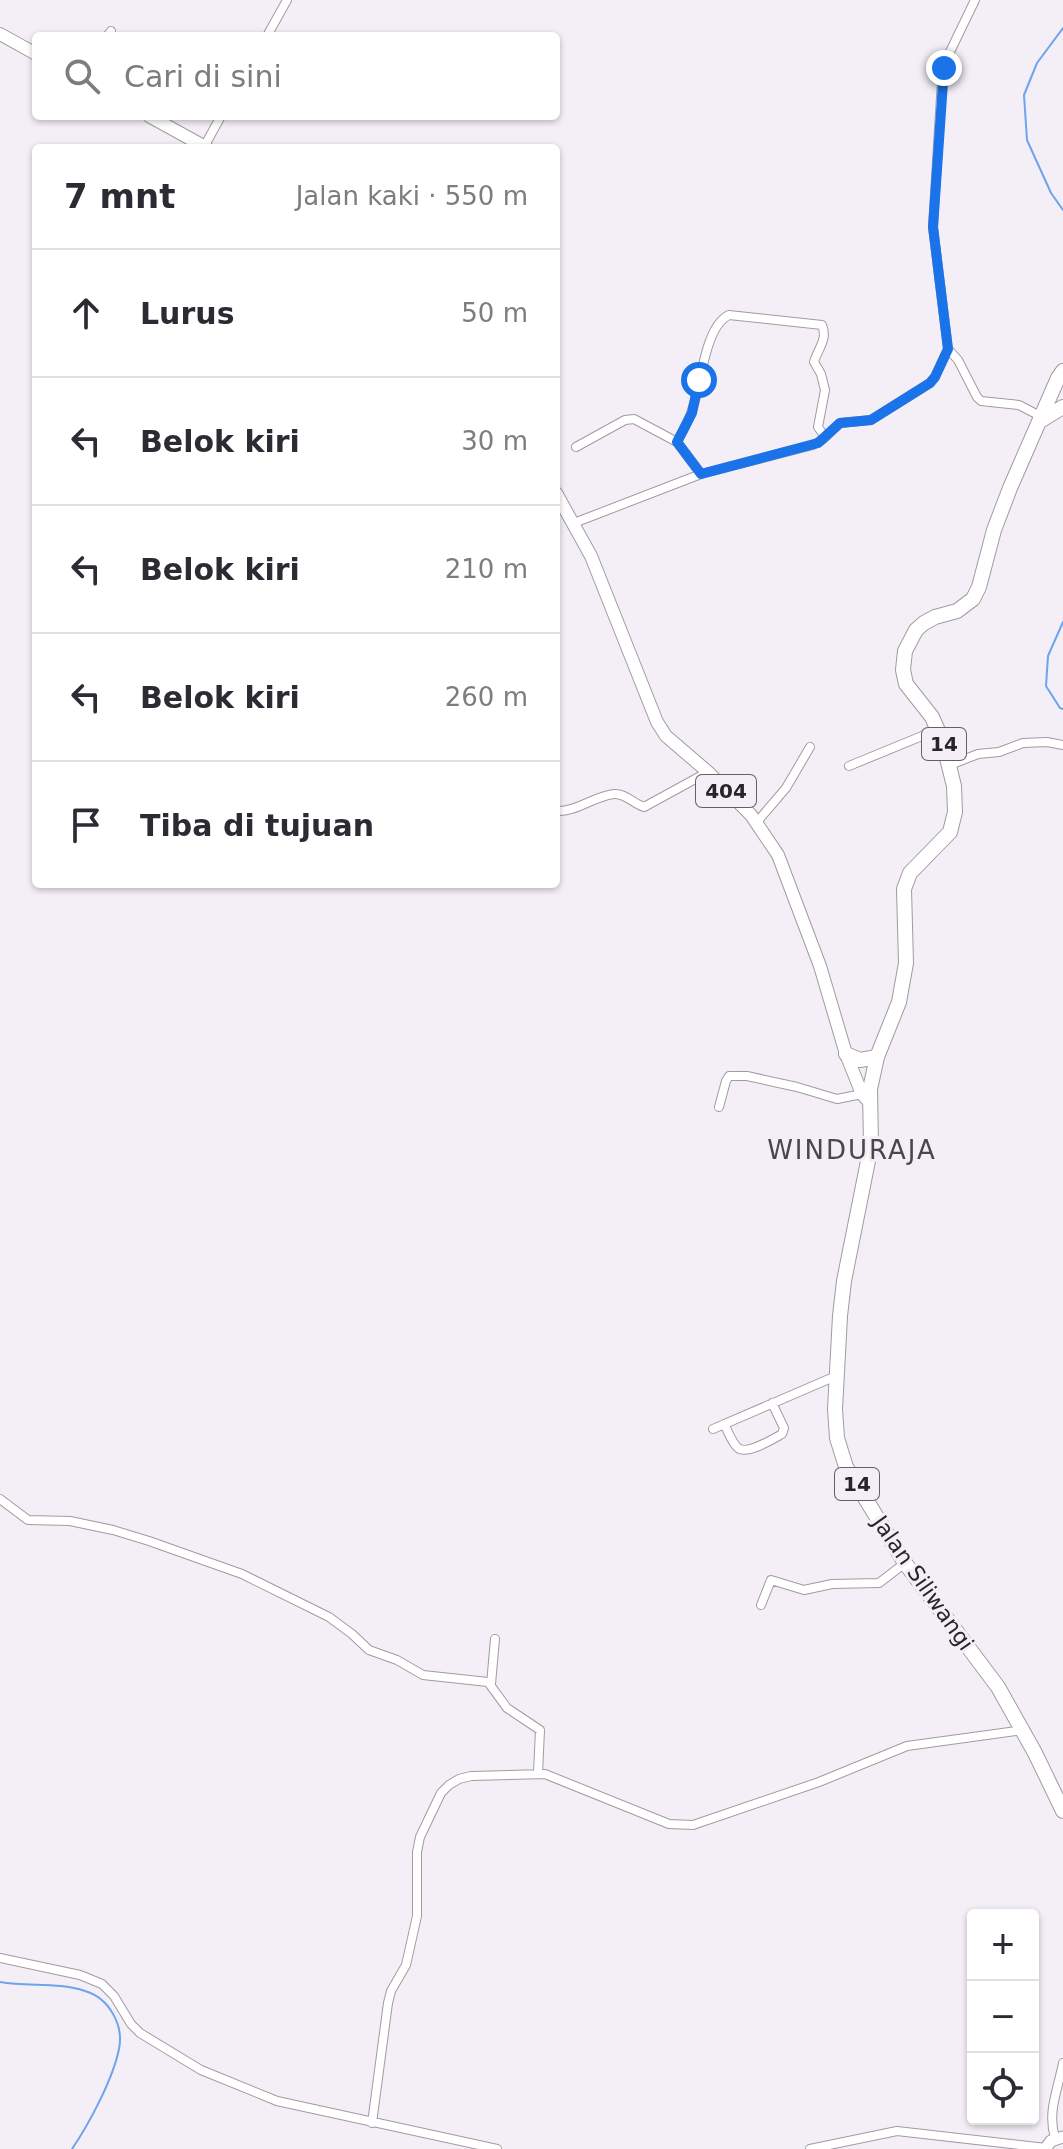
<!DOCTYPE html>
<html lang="id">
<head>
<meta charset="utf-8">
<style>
  body { margin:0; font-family:"DejaVu Sans",sans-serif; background:#f7f7f7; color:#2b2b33 }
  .controls { position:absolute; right:24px; bottom:24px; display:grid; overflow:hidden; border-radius:8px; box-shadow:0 2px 6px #0004 }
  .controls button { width:72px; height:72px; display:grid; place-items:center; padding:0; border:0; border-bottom:2px solid #e1e1e2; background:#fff; color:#2b2b33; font:40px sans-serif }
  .stop { position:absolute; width:24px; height:24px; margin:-18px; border:6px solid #1a73e8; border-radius:50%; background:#fff }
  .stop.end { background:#1a73e8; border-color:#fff; box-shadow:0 2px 8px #0008 }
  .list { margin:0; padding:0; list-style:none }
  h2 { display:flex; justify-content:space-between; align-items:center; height:104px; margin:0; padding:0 32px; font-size:34px }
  h2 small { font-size:26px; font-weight:400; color:#7c7c81 }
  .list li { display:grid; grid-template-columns:52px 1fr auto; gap:24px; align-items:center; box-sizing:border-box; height:128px; padding:0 32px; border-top:2px solid #e1e1e2 }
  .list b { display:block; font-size:30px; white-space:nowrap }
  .list em { font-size:26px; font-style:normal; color:#7c7c81 }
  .icon { flex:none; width:44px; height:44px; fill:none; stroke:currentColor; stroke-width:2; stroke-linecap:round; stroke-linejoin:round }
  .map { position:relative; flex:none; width:1063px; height:2149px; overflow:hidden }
  .search { position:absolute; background:#fff; box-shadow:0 2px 6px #0004; left:32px; top:32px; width:528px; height:88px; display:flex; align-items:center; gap:20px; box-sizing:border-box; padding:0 28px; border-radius:8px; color:#7c7c81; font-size:30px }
  .panel { position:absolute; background:#fff; box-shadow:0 2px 6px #0004; left:32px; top:144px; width:528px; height:744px; border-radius:8px }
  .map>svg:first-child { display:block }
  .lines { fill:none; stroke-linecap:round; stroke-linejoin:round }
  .stream { stroke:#6ca5ec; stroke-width:2 }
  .street-casing { stroke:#a09ba3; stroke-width:10 }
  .secondary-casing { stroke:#a09ba3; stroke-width:13 }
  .primary-casing { stroke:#a09ba3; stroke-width:14 }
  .highway-casing { stroke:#a09ba3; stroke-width:16 }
  .street { stroke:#fff; stroke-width:8 }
  .secondary { stroke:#fff; stroke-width:11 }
  .primary { stroke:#fff; stroke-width:12 }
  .highway { stroke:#fff; stroke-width:14 }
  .route { stroke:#1a73e8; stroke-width:10 }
  .labels { text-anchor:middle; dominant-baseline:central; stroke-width:6; stroke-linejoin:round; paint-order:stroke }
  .shield { fill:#f4eef7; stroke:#646166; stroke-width:2 }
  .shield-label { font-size:20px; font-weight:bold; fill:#272528 }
  .street-label { font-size:22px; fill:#272528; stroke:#f4eef7 }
  .quarter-label { font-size:26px; letter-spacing:2px; fill:#4b464d; stroke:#f4eef7 }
</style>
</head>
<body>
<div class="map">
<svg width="1063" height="2149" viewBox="0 0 1063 2149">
  <rect width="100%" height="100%" fill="#f4eef7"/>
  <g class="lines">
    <path class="stream" d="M1063,28L1037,63L1024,95L1027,140L1051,193L1063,210
      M1063,622L1048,656L1046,686L1060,708L1063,709
      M0,1982C28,1987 58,1982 85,1991C109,1998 124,2025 119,2049C113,2079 89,2124 72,2149"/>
    <defs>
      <path id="street" d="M107,36L111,31
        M267,36L287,0
        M204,147L221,116
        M948,349L933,227L942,80L946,60L975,0
        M677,442C683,431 690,419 693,407C701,384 705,326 729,315L822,325C828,340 818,348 814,362L821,374L825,390L818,427L825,437
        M576,447L625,420L634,419L677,442L701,474
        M574,523L701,474L813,445L822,440L840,423L871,420L930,383L935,377L948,349L958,360L977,397L981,401L1019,405L1042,417
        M950,765L978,754L999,752L1023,743L1047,742L1063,745
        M849,766L939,729
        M556,811C577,812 594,796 614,794C625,793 634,804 644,807L708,772
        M757,822L786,788L810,747
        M719,1107L726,1081L729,1076H747L797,1087L837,1099L862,1094
        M724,1424C728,1431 732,1443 738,1448C747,1455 773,1439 782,1434L784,1428L772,1403
        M713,1429L836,1376
        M0,1499L28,1520L70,1521L113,1530L149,1541L242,1574L329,1617L352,1634L369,1650L397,1660L423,1675L488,1682L507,1708L540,1730L538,1773
        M761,1605L771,1580L804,1590L832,1584L879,1583L905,1563
        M491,1684L495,1639
        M0,1958L80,1975L102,1984L114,1996L131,2024L140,2033L201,2070L277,2101L497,2149
        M372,2123L388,2003L391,1991L406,1965L417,1916V1852L420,1837L441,1793L449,1785L459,1779L471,1776L545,1774L669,1824L693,1825L819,1782L907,1746L1023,1730
        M1055,2138C1047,2112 1058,2089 1063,2063
        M810,2149L897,2131L1046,2148"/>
      <path id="secondary" d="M1045,2149L1051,2141L1063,2137"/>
      <path id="primary" d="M0,34L36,54
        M149,116L207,148
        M556,493L591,556L657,722L666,736L708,772L751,815L778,855L820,966L846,1054L862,1094L870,1103"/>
      <path id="highway" d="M1063,371L1058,378L1010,488L994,530L979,587L973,599L957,611L935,617L924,623L916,630L905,651L903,670L906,684L932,717L943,742L954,786L955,812L950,832L910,873L904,889L906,963L899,1002L877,1057L870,1089L871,1146L844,1281L840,1316L835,1409L837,1438L846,1467L905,1563L998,1687L1035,1753L1063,1811
        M1040,421L1063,407
        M846,1054L860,1060L877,1057"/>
    </defs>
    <use href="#street" class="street-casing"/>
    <use href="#secondary" class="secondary-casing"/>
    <use href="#primary" class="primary-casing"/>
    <use href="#highway" class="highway-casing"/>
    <use href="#street" class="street"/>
    <use href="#secondary" class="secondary"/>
    <use href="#primary" class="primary"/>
    <use href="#highway" class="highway"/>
  </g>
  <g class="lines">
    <path class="route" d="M699,380L692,413L677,442L701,474L818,443L840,423L871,420L930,383L935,377L948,349L933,227L944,68"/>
  </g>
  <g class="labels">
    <g class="shield">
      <rect x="922" y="728" width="44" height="32" rx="6"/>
      <rect x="696" y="775" width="60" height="32" rx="6"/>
      <rect x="835" y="1468" width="44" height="32" rx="6"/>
    </g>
    <g class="shield-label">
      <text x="944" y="744">14</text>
      <text x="726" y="791">404</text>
      <text x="857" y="1484">14</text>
    </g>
    <g class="street-label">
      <text transform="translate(923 1583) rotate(55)">Jalan Siliwangi</text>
    </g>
    <g class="quarter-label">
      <text x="852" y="1150">WINDURAJA</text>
    </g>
  </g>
</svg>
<div class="controls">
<button>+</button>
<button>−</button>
<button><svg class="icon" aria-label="locate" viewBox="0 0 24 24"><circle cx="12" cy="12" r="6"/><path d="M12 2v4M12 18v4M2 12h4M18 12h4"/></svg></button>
</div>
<div class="stop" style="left:699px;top:380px"></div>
<div class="stop end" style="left:944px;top:68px"></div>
<div class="search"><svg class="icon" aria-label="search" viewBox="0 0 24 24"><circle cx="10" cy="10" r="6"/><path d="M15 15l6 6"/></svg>Cari di sini</div>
<section class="panel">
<h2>7 mnt<small>Jalan kaki · 550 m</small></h2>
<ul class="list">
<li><svg class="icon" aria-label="ahead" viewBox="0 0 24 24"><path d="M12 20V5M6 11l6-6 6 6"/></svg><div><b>Lurus</b></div><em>50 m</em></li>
<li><svg class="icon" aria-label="left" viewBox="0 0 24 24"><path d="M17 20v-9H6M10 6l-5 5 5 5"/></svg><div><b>Belok kiri</b></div><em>30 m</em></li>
<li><svg class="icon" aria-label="left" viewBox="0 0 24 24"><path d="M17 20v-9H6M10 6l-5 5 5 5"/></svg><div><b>Belok kiri</b></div><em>210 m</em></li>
<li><svg class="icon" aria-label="left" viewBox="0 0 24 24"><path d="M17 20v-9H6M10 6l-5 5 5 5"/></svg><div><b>Belok kiri</b></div><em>260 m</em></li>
<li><svg class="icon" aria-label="arrive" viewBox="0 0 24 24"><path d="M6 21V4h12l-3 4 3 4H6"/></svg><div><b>Tiba di tujuan</b></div></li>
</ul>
</section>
</div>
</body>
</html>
